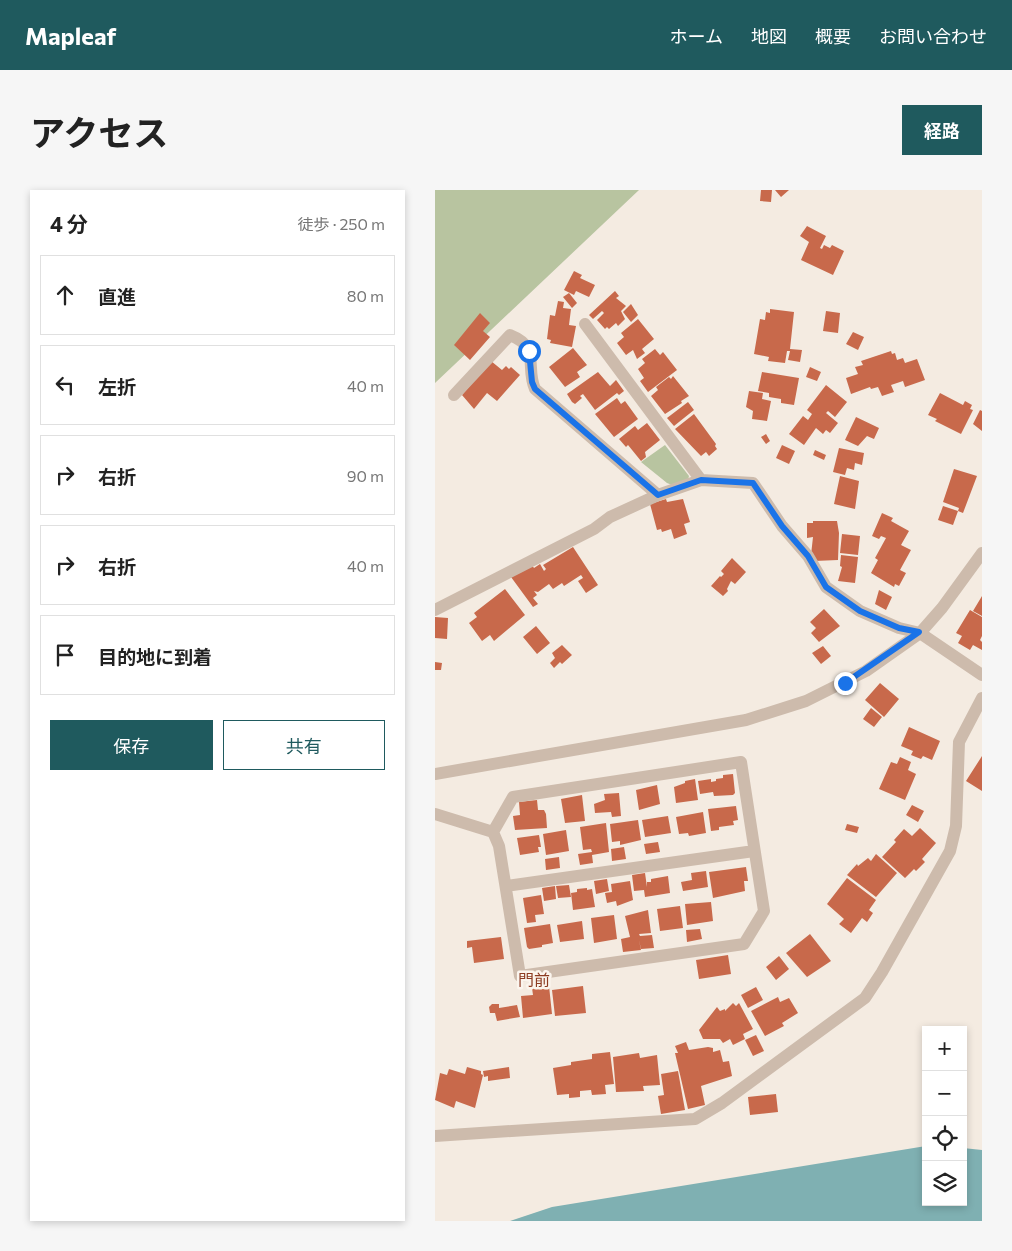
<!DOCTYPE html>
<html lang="ja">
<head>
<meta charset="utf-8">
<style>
  body { margin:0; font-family:Commissioner,"Noto Sans JP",sans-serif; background:#f6f6f6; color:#222 }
  .controls { position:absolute; right:15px; bottom:15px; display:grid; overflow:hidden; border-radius:0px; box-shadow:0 2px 8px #0003 }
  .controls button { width:45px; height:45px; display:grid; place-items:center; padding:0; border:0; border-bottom:1px solid #e0e0e0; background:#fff; color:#222; font:25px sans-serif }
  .stop { position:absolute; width:15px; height:15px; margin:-11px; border:4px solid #1a73e8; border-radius:50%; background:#fff }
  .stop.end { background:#1a73e8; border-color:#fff; box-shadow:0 1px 5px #0008 }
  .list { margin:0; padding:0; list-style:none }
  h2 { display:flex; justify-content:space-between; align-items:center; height:65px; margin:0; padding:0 20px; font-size:21px }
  h2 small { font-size:16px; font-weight:400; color:#767676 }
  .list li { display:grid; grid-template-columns:32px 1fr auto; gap:15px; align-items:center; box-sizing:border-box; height:80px; margin:0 10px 10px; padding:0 10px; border:1px solid #e0e0e0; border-radius:0px }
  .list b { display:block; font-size:19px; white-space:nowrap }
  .list em { font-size:16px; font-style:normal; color:#767676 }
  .actions { display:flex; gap:10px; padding:15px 20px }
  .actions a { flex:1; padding:11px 0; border:1px solid #1f5a5e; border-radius:0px; text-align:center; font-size:18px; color:#1f5a5e }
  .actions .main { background:#1f5a5e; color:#fff }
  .icon { flex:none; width:28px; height:28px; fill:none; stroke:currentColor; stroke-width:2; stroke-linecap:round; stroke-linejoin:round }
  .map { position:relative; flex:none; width:547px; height:1031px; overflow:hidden; border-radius:0px }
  header { display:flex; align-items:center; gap:30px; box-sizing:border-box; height:70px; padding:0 25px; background:#1f5a5e; color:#fff }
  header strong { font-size:24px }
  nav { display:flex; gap:28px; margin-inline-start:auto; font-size:18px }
  .intro { display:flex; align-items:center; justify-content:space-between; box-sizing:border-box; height:120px; padding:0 30px }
  h1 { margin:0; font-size:35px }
  .button { padding:12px 22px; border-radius:0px; background:#1f5a5e; color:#fff; font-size:18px; font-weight:700 }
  main { display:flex; gap:30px; padding:0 30px }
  aside { flex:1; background:#fff; border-radius:0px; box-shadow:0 2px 8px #0003 }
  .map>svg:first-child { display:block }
  .green { fill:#b8c4a0 }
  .water { fill:#7fb0b2 }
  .building { fill:#c8694b }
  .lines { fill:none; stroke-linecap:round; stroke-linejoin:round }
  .minor { stroke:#cdbbac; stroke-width:12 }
  .tertiary { stroke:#cdbbac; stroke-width:12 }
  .route { stroke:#1a73e8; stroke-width:6 }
  .labels { text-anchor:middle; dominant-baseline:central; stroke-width:5; stroke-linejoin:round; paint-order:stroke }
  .neighbourhood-label { font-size:16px; fill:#8c3b22; stroke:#fbf5ee }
</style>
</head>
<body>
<header>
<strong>Mapleaf</strong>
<nav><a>ホーム</a><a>地図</a><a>概要</a><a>お問い合わせ</a></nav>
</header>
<div class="intro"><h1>アクセス</h1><a class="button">経路</a></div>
<main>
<aside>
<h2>4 分<small>徒歩 · 250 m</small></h2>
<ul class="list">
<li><svg class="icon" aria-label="ahead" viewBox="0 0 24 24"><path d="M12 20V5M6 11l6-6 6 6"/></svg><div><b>直進</b></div><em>80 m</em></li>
<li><svg class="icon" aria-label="left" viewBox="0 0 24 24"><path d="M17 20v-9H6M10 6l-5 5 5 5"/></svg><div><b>左折</b></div><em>40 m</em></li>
<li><svg class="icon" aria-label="right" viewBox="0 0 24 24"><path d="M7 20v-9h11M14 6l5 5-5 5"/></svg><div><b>右折</b></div><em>90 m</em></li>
<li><svg class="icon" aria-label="right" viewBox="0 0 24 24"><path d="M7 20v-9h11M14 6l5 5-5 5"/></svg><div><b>右折</b></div><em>40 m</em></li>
<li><svg class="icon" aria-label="arrive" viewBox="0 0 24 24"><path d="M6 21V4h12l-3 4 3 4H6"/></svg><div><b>目的地に到着</b></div></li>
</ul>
<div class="actions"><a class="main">保存</a><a>共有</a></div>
</aside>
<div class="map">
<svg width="547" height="1031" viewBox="0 0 547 1031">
  <rect width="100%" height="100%" fill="#f4ebe1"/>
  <path class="green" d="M0,0H204L0,193Z
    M230,255L254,286L253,290L242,297L232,293L206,272Z"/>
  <path class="water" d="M491,956V1012H528V958L547,960V1031H75L117,1017Z"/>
  <path class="building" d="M326,0H337L336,12L325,11Z
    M340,0H354L346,7Z
    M372,36L391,46L385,58L387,59L389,55L395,58L397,55L409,61L398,85L366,70L374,52L365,46Z
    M139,81L147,85L145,88L160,95L154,107L141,101L139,105L129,100Z
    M180,101L184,106L181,108L191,116L186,121L190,129L183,136L181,133L174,139L172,137L170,139L162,130L169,123L167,121L158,129L154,125Z
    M134,103L142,113L137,118L128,107Z
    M123,111L129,112L128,118L136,119L134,135L141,136L137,157L115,153L116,150L112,149L115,125L120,126Z
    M196,114L203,125L196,132L188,122Z
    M335,119L359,122L355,159L367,160L365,172L353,170L355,161H352L350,173L333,171L334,167L319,164L325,129L330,130L331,122L335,123Z
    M391,121L405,123L403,143L388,141Z
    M45,123L55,133L48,141L55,147L35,170L19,155Z
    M203,129L219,149L207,159L210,163L202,169L198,160L191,165L182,153L189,147L186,143Z
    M418,142L429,147L423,160L411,154Z
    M138,158L152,175L142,182L145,187L130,197L114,177Z
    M220,159L225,165L228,162L242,180L213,202L205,191L209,188L203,179L210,173L207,169Z
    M456,161L457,164L460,163L462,170L468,168L470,173L482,169L490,190L470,197L468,191L456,195L459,202L447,206L443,197L436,199L435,197L416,204L411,188L423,184L420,177L428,175L426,171Z
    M56,171L67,180L71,176L74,179L76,177L85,185L62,211L52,203L39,219L27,205Z
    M375,177L386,182L382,191L371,187Z
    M163,182L175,196L181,190L189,201L184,205L182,203L160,220L148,204L145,206L147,208L140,214L137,212L132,204Z
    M327,182L364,188L359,215L346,213V209L334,207V203L323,201Z
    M238,186L254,206L246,211L247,213L230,224L216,206L223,200L221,197L234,187L236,189Z
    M391,195L412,212L400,227L393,221L391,223L403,233L395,243L391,240L388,244L381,238L369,255L354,244L368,226L373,230L377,224L372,220Z
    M314,201L328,203L327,209L336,211L332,231L317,229L318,221L311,217Z
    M505,203L528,215L530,211L537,215L535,219L538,220L526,244L500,231L502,229L493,225Z
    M182,208L186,214L190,211L203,229L179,247L160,224Z
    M253,212L259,220L239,236L232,228Z
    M545,220L547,221V241L538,234Z
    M259,224L281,254L280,256L282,259L274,266L271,262L266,266L240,239Z
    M421,227L444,238L439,249L432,246L423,256L410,250Z
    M212,233L225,250L210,262L211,267L206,271L193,255L191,257L184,249L200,236L203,240Z
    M331,244L335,251L331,254L326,247Z
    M347,255L360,261L354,274L341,268Z
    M404,258L429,263L427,275L420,273L419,280L412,278L410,285L398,282Z
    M380,260L391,265L389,270L378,265Z
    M519,279L542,286L528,323L523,321L524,318L508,312Z
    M405,286L424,291L420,319L399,314Z
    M231,309L232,312L248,309L255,332L249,334L252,344L239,349L236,339L227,342L226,339L222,340L215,314Z
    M508,316L523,321L518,335L503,330Z
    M447,323L458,328L456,331L474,341L466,355L476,360L465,380L471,383L464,396L460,394L459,397L436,383L443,370L440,368L451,348L446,346L444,349L437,346Z
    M378,331H402L404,343L403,370L379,371L376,365L378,347L372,348V333H378Z
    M407,344L425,346L423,365L405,363Z
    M138,357L163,395L151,403L143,391L148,388L146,385L129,396L127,393L118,399L114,394L103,402L99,401L102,405L98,408L103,414L98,417L76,387L96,374L99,378L105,374L109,381L111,379L108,375Z
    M406,365L423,367L420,393L403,391L407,377L405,376Z
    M297,368L311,382L300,394L296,391L292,399L293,401L288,406L276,396L285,386L286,387L289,384L286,381Z
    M70,399L90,425L59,451L55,445L47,451L34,433L42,427L39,423Z
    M444,400L457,407L451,420L440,414Z
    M547,406V426L538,421Z
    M389,419L405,436L384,452L376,443L381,438L375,432Z
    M535,420L547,427V446L545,450L547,452V460L538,455L535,460L523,453L527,446L521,443Z
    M0,427L13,428L12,449L0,448Z
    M101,436L115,453L102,464L88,447Z
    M127,455L137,465L127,474L125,472L119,478L115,473L120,468L117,463Z
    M388,456L396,466L386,474L377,463Z
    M0,472L7,473L6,480H0Z
    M445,493L464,509L449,527L430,510Z
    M436,518L447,527L439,537L428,529Z
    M474,537L505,551L497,570L488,566L486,569L476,565L478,561L466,556Z
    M547,566V601L531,591Z
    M465,567L476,572L473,580L481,584L470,610L444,599L456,572L462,574Z
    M298,584L300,603L298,605L279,606L278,602L265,604L263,591L276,589V592L281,591V589L288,588V585Z
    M260,589L263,610L241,613L239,597L250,593V591Z
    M222,595L225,614L204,620L201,600Z
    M184,603L186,626L177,627L176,622L160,623L159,614L170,610L169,604Z
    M147,605L150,631L130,633L126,609Z
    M102,610L103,620H109L111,624L112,638L80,640L78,626L85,625L84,612Z
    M477,615L489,621L483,632L471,625Z
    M301,616L303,630L298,631L299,635L284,637V640L276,641L273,619Z
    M268,622L271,643L254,646L253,643L244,644L241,627Z
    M233,626L236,643L210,647L207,630Z
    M203,630L206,650L185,655V651L177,652L175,634Z
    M171,633L174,662L157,665L158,673L145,675L143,664L157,662L156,659L148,660L145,637Z
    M412,634L424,637L422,643L410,640Z
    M485,638L501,653L487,669L490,672L481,681L479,679L470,688L447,667L461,652L459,650L469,639L477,646Z
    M131,640L134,661L111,665L108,644Z
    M104,645L106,657H103L104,662L85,665L82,648Z
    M223,652L225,662L211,664L209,654Z
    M189,657L191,669L177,671L176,659Z
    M441,664L462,683L441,707L412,685L422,674L423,676L433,668L436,671Z
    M124,667L125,678L111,680L110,669Z
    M311,677L313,691H309L310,701L278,708L274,682Z
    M271,681L273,697L248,701L246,692L257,690L256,683Z
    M210,683L212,697V692H216V689L233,686L235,703L210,707L209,700L199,701L197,685Z
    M412,688L441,710L434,720L438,723L432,732L427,728L416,743L404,734L409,729L392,714Z
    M172,689L174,701L161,704L159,691Z
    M195,691L198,710L182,716L181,711L172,713L170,703L177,702L176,694Z
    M134,695L136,707L123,708L121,696Z
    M120,696L121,709L109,711L107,698Z
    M152,698V700L157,699L160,717L138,720L136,703L142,702V699Z
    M106,705L109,724L100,725L101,732L92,733L88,708Z
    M276,712L278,731L252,735L250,714Z
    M245,716L248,738L225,741L222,719Z
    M213,720L216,743L204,744L205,746L217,745L219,758L206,759L204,750L206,760L188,762L186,749L195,747L190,726Z
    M179,725L182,749L159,753L156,728Z
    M147,731L149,749L125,752L122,735Z
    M115,734L118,753L107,755V757L94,759L92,757L89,738Z
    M265,739L267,749L252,752L251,740Z
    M375,744L396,771L372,787L351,763Z
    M66,747L69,769L39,773L37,757L32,758V751Z
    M293,765L296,784L264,789L261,770Z
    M344,766L354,779L341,790L331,777Z
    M114,796L117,824L88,828L86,806L98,805L97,798Z
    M148,796L151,823L120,826L117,800Z
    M321,797L328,810L313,818L306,805Z
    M343,807L345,812L354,808L363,823L347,833L349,836L330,846L316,821Z
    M298,813L301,816L304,813L318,839L308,844L310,849L298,855L295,849L288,853L285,849H268L264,840L282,817L285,821L290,819V821Z
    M57,814H64V818L82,815L85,827L62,831L60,823H55L54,817Z
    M321,845L329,861L318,866L310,850Z
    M251,852L254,860L273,857L278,858V862L285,860L288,872L294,871L297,886L266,896L270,915L253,919L240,863H243L240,856Z
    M175,862L179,894L170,895L171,904L157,905L156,900L145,901V907L134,908V904L122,905L118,878L136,875V872L157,869V864Z
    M204,863L205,868L222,865L225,895L208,896L209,901L181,902L178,867Z
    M32,877L46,881V884L48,885L40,918L21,911L19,918L0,910L5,883L12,885L14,879L30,884Z
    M74,877L75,888L53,891V886L49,887L48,881Z
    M243,881L250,920L226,924L223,906L229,905L226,884Z
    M341,904L343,922L315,925L313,907Z"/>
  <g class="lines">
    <path class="minor" d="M150,134L266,290
      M19,205L75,145C106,157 90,177 100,199L223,305
      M0,420L159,339L175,327L223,305L266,290L318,293L347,336L373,366L391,397L425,421L464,438L485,443L547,485
      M306,572L329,721L309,754L85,786L64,656L58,642L78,607Z
      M0,624L58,642
      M71,696L319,661
      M0,946L260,929L287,913L430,808L447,782L515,661L521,636L524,552L547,508"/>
    <path class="tertiary" d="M0,584L311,530L371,511L431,481L485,443L507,418L547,363"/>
  </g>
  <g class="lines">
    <path class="route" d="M94,161L97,192L100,199L223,305L266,290L318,293L347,336L373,366L391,397L425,421L464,438L484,442L410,493"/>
  </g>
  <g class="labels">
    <g class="neighbourhood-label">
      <text x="99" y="789">門前</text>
    </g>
  </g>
</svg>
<div class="controls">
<button>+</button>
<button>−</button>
<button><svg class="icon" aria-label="locate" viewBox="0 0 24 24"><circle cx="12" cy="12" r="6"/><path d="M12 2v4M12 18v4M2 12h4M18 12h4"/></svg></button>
<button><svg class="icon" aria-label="layers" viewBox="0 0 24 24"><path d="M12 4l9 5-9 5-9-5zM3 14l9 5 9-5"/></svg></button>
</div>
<div class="stop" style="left:94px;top:161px"></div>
<div class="stop end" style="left:410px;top:493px"></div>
</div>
</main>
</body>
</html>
